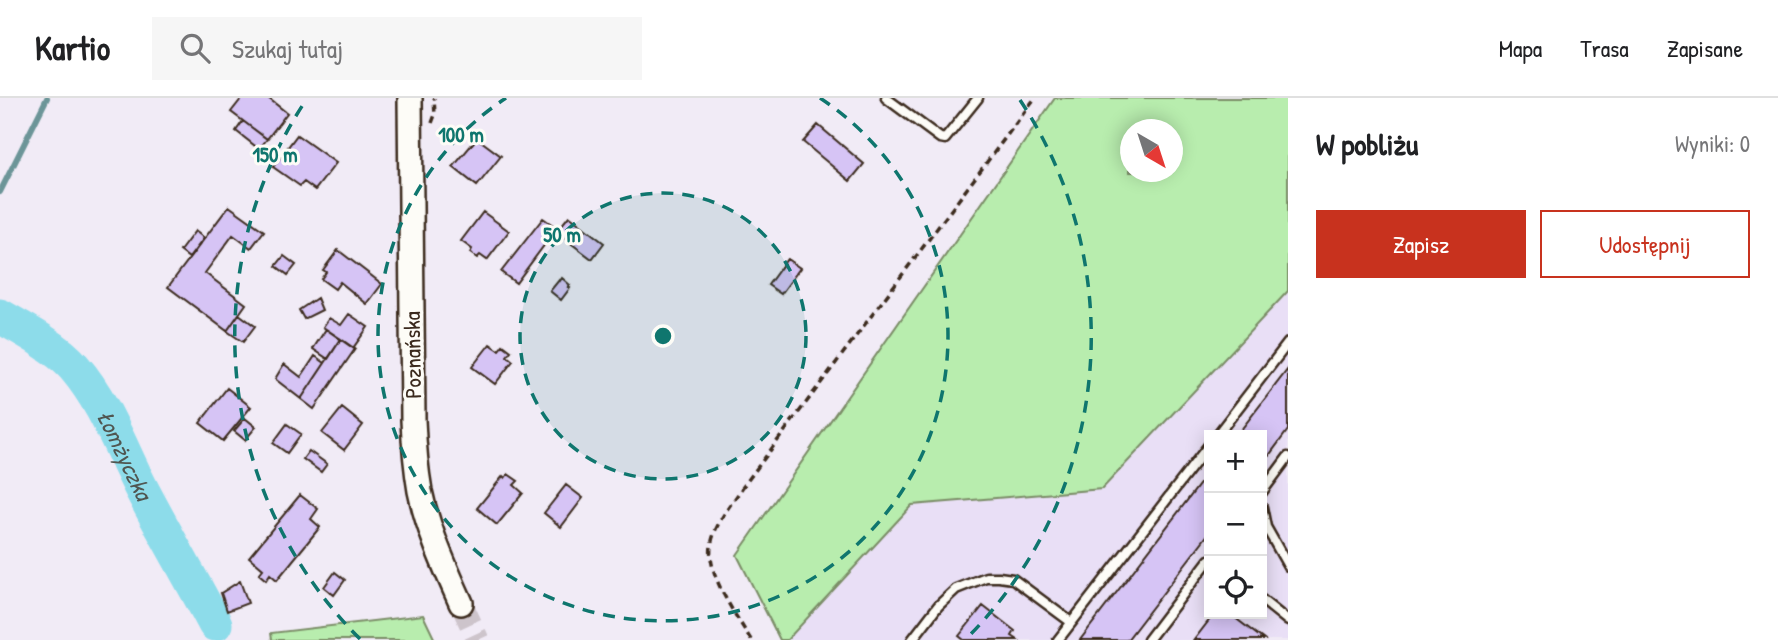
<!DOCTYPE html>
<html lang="pl">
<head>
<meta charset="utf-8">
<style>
  body { margin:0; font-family:"Patrick Hand",sans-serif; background:#f6f6f6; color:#202124 }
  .controls { position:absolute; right:21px; bottom:21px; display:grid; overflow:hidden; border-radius:0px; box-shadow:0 4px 18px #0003 }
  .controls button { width:63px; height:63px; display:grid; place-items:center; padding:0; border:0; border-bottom:2px solid #e0e0e0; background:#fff; color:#202124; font:35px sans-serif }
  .compass { position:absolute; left:1120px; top:21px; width:63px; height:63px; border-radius:50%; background:#fff; box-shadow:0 4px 18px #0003; rotate:141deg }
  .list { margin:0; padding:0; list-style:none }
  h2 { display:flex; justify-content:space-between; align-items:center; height:91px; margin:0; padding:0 28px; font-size:30px }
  h2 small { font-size:23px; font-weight:400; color:#757577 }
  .actions { display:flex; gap:14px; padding:21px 28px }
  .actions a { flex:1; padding:16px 0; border:2px solid #c8321e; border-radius:0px; text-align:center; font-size:24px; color:#c8321e }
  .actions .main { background:#c8321e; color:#fff }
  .icon { flex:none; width:38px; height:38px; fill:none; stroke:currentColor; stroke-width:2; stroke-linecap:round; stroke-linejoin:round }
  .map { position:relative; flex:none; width:1288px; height:542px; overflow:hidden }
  header { display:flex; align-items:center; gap:42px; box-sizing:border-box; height:98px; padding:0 35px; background:#fff; border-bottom:2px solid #e0e0e0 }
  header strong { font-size:33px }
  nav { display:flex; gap:38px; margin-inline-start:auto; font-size:24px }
  .search { width:490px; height:63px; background:#f6f6f6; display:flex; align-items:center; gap:18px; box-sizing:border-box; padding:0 24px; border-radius:0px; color:#757577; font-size:26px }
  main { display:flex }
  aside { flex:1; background:#fff }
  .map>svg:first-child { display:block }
  .built { fill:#e9dff6; fill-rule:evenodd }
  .green { fill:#b8edae; stroke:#7a8c66; stroke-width:2; fill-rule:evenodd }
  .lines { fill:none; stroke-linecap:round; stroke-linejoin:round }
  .stream { stroke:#6c9598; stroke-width:6 }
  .river { stroke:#8ddcea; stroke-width:35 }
  .building { fill:#d6c4f5; stroke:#3b2a1e; stroke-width:2 }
  .secondary-tunnel { stroke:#cdc4cb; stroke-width:23; stroke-dasharray:23 11; stroke-linecap:butt }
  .lane-casing { stroke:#3b2a1e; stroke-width:13 }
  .secondary-casing { stroke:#3b2a1e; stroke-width:28 }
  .path { stroke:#3b2a1e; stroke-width:3.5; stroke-dasharray:7 5; stroke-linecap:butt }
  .lane { stroke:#fdfcf7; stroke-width:8 }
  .secondary { stroke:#fdfcf7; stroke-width:23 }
  .ring { fill:none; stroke:#0f766e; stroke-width:3.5; stroke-dasharray:12 9 }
  .labels { text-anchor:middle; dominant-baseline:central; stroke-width:6; stroke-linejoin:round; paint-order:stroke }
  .street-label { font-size:23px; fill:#3b2a1e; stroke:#fdfcf7 }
  .water-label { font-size:24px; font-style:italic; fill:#505651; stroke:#fdfcf7 }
  .centre { fill:#0f766e; stroke:#fdfcf7; stroke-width:3.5 }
  .ring-label { font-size:21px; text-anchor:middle; font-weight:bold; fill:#0f766e; stroke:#fdfcf7; stroke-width:6; stroke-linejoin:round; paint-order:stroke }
</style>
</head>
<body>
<header>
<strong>Kartio</strong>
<div class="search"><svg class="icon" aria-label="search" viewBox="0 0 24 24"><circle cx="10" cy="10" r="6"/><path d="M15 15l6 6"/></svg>Szukaj tutaj</div>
<nav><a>Mapa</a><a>Trasa</a><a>Zapisane</a></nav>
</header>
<main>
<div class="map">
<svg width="1288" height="542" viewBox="0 0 1288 542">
  <rect width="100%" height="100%" fill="#f1ebf6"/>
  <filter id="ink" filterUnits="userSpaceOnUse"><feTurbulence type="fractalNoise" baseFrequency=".0143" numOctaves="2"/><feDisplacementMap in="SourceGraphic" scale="14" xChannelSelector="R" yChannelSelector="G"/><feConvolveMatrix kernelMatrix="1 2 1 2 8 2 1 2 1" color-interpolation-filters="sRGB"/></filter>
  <g filter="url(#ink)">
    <path class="built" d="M1288,193V542H787L912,407L1102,391ZM1209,337H1262V516H1209Z"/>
    <path class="green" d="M1055,0H1288V193L1102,391L912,407L787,542H780L737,457ZM1130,32H1172V74H1130Z
      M423,517L435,542H272L271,535Z"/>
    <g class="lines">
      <path class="stream" d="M0,94L47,0"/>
      <path class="river" id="s1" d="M0,218C23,231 57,249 74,269C105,305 120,349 141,390C165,436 191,480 215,526"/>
    </g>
    <path class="building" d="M242,0H268L287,15L267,41L231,14Z
      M243,23L267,41L259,51L236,33Z
      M818,27L864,66L850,83L803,44Z
      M297,37L336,65L315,92L304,84L300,88L273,69Z
      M477,40L501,58L477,88L453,69Z
      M229,108L264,133L251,150L233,137L205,175L246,206L227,233L168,189Z
      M483,114L509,133L487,162L480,157L477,160L470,155L472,151L461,143Z
      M569,118L604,145L592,161L556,134Z
      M543,120L557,130L516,185L501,174Z
      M195,133L204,140L189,160L180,153Z
      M338,152L382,186L367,206L340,184L335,191L321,181L326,174L323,172Z
      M284,158L296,167L288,177L276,168Z
      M787,161L800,170L781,196L768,187Z
      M562,180L570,187L568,189L570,190L561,202L550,193L559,182L560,183Z
      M317,200L322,212L304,221L299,212Z
      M239,216L255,228L243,244L227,233Z
      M349,216L368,229L353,250L323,229L329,220L341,227Z
      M326,231L341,241L328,261L313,251Z
      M341,241L355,251L314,311L301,301Z
      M490,246L499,252L503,247L511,253L507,258L513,263L495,286L472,269Z
      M315,258L325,265L301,301L275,281L284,266L301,279Z
      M1288,271V332L1262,367V337H1237Z
      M227,290L251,309L223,343L200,325Z
      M342,310L363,327L344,352L322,335Z
      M245,320L256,329L245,342L234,333Z
      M287,326L301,336L287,355L273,345Z
      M309,353L327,366L321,374L303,361Z
      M1209,374V435L1127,542H1080Z
      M508,376L518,383L514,387L523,395L497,427L477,410L503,378L505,380Z
      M566,387L583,400L561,429L544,415Z
      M300,397L318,411L311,421L320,429L277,482L270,476L266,482L259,476L263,471L249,459Z
      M335,474L345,482L334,497L324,489Z
      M240,483L248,505L227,513L221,495Z
      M983,508L1015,533L1012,538L1018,542H964L959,538Z
      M1214,516H1230L1264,542H1194Z"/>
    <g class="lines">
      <path class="secondary-tunnel" d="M461,505L478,542"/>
      <defs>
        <path id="lane" d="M886,0L940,40L945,41L978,0
          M1217,337L1288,245
          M1262,394L1288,359
          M1262,409L1266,429L1288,468
          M1262,502L1288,523
          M912,542L938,508L956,491L986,479H999L1013,481L1071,524
          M1058,542L1209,347
          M1148,542L1209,462"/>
        <path id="secondary" d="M410,0L413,322C414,346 416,370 420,393C428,432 445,469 461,505"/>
      </defs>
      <use href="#lane" class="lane-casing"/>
      <use href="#secondary" class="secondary-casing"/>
      <path class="path" d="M432,25L435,17L434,0
        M751,542C736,517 707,478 711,448C714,426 731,407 742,390L1035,0"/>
      <use href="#lane" class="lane"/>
      <use href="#secondary" class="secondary"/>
    </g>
  </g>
  <circle cx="663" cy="238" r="143" fill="#0f766e" fill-opacity=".12"/>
  <g class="ring">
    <circle cx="663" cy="238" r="143"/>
    <path d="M820 0A285 285 0 1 1 506 0"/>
    <path d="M360 541A428 428 0 0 1 306 2M1020 2A428 428 0 0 1 966 541"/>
  </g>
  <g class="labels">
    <g class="street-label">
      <text transform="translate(412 257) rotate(-91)">Poznańska</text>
    </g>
    <g class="water-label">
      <text stroke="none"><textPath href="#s1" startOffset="192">Łomżyczka</textPath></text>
    </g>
  </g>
  <circle cx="663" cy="238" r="10" class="centre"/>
  <g class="ring-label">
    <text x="461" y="44">100 m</text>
    <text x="275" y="64">150 m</text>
    <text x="562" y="144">50 m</text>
  </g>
</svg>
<div class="controls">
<button>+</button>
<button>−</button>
<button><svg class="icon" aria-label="locate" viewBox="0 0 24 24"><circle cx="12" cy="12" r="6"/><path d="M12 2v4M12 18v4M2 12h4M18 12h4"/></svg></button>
</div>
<svg class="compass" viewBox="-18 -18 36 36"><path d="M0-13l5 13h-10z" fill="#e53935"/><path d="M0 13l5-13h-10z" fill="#757577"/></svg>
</div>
<aside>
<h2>W pobliżu<small>Wyniki: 0</small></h2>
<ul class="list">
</ul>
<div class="actions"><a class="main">Zapisz</a><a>Udostępnij</a></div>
</aside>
</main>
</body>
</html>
